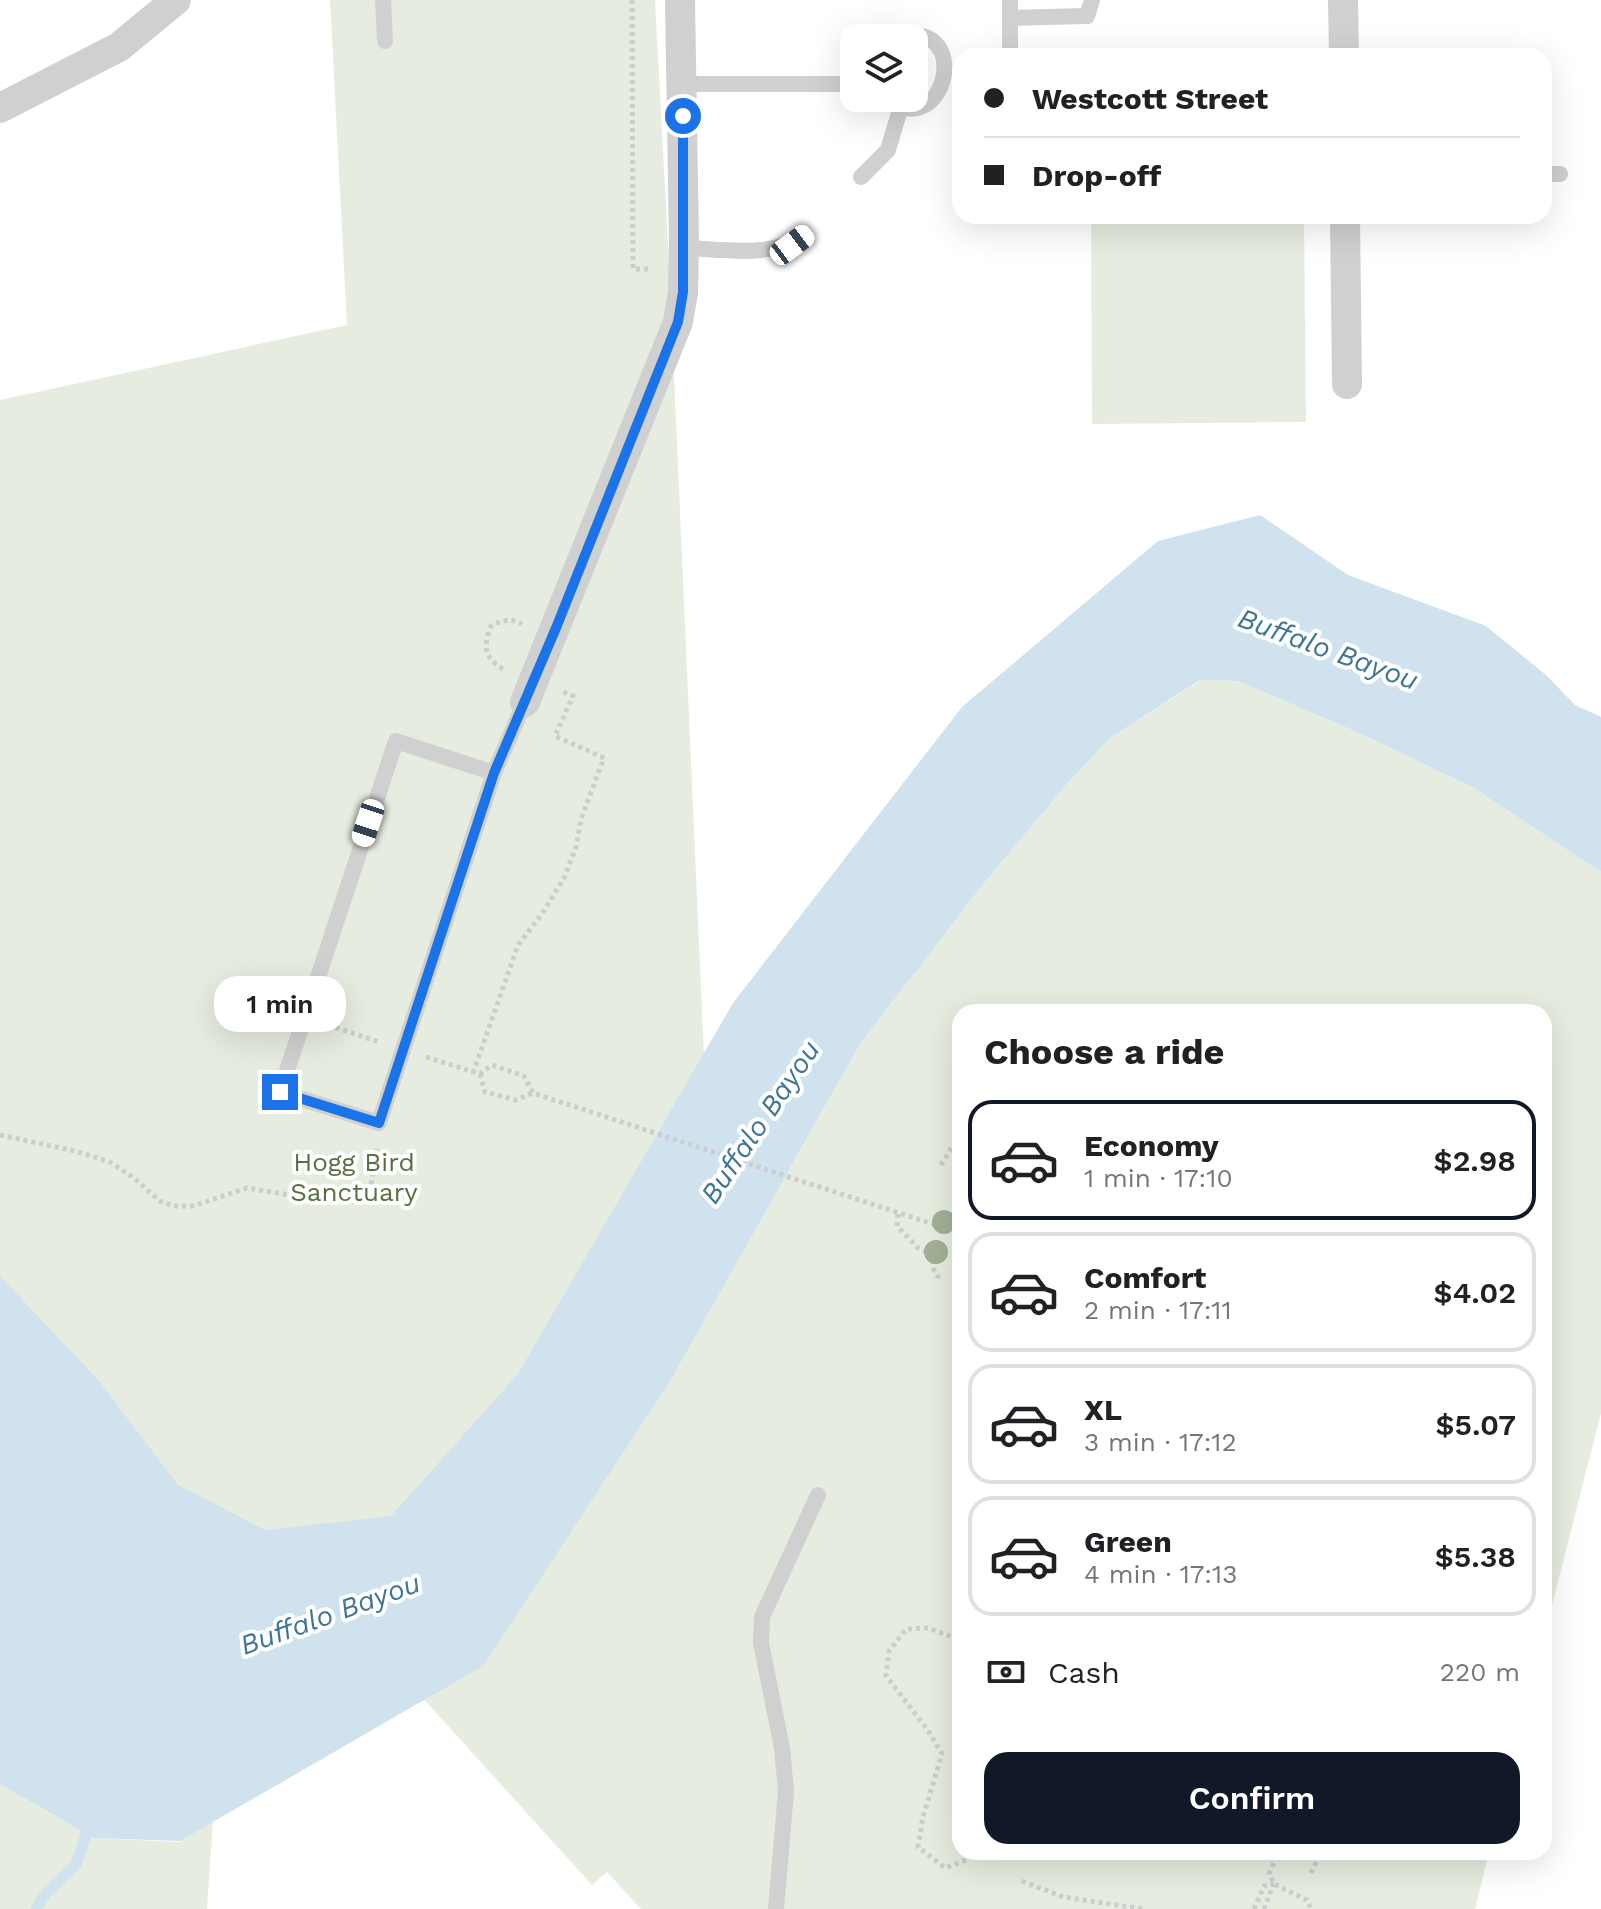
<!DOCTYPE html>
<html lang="en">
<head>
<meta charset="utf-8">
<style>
	:root { --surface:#fff; --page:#f2f2f2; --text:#202124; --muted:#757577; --line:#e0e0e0; --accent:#111827 }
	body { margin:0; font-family:"Work Sans",sans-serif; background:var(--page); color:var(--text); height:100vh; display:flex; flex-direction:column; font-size:30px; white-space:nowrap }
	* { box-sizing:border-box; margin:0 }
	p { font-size:26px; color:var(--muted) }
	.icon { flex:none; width:44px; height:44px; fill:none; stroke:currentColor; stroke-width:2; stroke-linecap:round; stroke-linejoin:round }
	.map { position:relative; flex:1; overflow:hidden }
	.sheet { position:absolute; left:952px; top:1004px; width:600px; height:856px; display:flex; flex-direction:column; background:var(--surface); border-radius:24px; box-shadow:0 8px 32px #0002 }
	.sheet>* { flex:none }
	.top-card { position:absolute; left:952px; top:48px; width:600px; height:176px; border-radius:24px; box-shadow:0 8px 32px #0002; display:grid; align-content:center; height:176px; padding:0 32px; background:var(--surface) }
	.fabs { position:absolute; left:840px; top:24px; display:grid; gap:16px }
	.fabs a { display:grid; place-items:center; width:88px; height:88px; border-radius:16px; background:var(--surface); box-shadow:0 8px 32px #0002; font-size:40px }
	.end { position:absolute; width:36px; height:36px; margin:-18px; border:10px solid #1a73e8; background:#fff; box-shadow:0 0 0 4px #fff }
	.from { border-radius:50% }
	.bubble { position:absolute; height:56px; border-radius:24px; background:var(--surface); box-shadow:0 8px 32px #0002; font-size:26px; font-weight:600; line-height:56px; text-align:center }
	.car { position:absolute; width:24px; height:48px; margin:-24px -12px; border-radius:10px; box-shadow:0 0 6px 2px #0007; background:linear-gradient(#fff 24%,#345 0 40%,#fff 0 76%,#345 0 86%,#fff 0) }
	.top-card b { display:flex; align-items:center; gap:28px; height:76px; font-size:30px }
	.top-card b+b { border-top:2px solid var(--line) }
	.top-card i { width:20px; height:20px; background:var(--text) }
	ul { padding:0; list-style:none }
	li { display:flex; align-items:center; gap:24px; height:120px; margin:0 16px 12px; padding:0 16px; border:4px solid var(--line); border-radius:24px }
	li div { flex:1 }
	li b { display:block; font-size:30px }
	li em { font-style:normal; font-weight:600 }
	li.selected { border-color:var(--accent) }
	li>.icon { width:72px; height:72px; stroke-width:1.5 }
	h2 { padding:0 32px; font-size:36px; line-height:96px }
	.pay { display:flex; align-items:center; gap:20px; height:88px; padding:0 32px; font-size:30px }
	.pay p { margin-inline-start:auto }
	.primary-button { display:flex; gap:16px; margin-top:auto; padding:16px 32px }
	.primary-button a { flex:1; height:92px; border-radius:24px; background:var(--accent); color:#fff; font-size:32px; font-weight:600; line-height:92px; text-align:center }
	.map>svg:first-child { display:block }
</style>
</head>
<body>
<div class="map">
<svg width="1601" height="1909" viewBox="0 0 1601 1909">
	<rect width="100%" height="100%" fill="#fff"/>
	<g fill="#e6ecdf">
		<path d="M330,0H655L669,262L712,1239L788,1172L860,1044L984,883L1067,782L1110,738L1201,680L1238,681L1359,733L1472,787L1601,872V1413L1544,1637V1012H960V1852H1489L1475,1909H641L607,1872L592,1885L411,1685L0,1692V400L347,325Z"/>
		<path d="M1091,216H1304L1306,422L1092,424Z"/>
		<path d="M0,1784L94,1838L178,1842L213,1821L207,1909H0Z"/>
	</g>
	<path fill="#cfe2ee" d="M1260,515L1348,575L1486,626L1546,675L1575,705L1601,717V872L1472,787L1359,733L1238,681L1200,680L1110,738L1068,782L984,883L860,1044L670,1381L483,1666L180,1841L94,1838L0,1784V1276L99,1381L178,1485L265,1530L391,1516L518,1374L733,1003L962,707L1158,541Z"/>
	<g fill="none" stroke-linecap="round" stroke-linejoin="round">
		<path stroke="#cfe2ee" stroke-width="11" d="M36,1909L46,1893L76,1865L91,1820"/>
		<g stroke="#cdcdcd" stroke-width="5" stroke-dasharray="4 4" stroke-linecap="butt">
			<path d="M632,0L633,269H651"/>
			<path d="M503,669C484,658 483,645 491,626C503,620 510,618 522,624"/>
			<path d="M328,1025L379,1042"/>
			<path d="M426,1057L480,1074L492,1065L524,1076L533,1093L960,1233"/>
			<path d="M473,1073L518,945L542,914L564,878L576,847L581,819L604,758L555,736L573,696L561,691"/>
			<path d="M480,1074L485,1092L516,1100L533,1093"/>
			<path d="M0,1135L75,1151L110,1162L134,1178L160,1201L174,1206H193L247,1188L309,1198L358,1200L371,1185L377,1148"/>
			<path d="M941,1165L960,1134"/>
			<path d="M898,1214L897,1226L918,1248L933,1255V1268L938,1276L937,1281"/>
			<path d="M947,1229L960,1202"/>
			<path d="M958,1639L928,1628L906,1629L889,1651L886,1676L927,1729L942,1754L923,1817L918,1847L945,1868L969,1859L975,1852"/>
			<path d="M1268,1852L1276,1857L1269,1874L1274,1884L1307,1900L1311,1909"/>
			<path d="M1311,1873L1321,1852"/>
			<path d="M1022,1881L1063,1897L1143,1909"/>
			<path d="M1254,1909L1264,1886L1274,1884"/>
			<path d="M1264,1909L1273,1885"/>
		</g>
		<g stroke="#d0d0d0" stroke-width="16">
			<path d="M383,0L385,41"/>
			<path d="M1010,0V56"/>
			<path d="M1010,18L1087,16L1092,0"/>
			<path d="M683,84H854"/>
			<path d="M886,98C946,146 976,14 895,38"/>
			<path d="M1544,174H1560"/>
			<path d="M861,177L888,150L901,106"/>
			<path d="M684,248C722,249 772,259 805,235"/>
			<path d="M494,773L396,741L280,1092L379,1123L494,773L525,702"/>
			<path d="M776,1909L786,1791L782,1748L761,1643L762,1617L818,1495"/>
		</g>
		<g stroke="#d0d0d0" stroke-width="30">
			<path d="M1343,0L1344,56"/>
			<path d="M0,108L119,47L176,0"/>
			<path d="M1345,216L1347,384"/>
			<path d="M525,702L678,322L683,292L684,241L680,0"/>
		</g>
	</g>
	<g fill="#a2b095">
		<circle cx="944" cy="1222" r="12"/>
		<circle cx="936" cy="1252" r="12"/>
	</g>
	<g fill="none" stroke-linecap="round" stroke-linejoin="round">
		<path stroke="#1a73e8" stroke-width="10" d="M280,1092L379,1123L494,773L556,628L678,322L683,292V116"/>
	</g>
	<g text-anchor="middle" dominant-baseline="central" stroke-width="8" stroke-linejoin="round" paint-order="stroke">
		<g font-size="26" fill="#56703f" stroke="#fff">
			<text x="354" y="1162">Hogg Bird<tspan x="354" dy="30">Sanctuary</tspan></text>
		</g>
		<g font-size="28" font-style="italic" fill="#3f7597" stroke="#fff">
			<text transform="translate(1328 649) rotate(20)">Buffalo Bayou</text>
			<text transform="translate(760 1122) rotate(-56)">Buffalo Bayou</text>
			<text transform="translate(330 1614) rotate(-20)">Buffalo Bayou</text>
		</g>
	</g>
</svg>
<div class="fabs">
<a><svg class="icon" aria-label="layers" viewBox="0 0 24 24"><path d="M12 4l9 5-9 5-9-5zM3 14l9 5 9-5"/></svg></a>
</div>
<i class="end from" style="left:683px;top:116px"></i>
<i class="end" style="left:280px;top:1092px"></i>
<div class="bubble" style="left:214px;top:976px;width:132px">1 min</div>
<i class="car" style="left:792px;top:245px;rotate:53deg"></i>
<i class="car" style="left:368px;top:823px;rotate:198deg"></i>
<div class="top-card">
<b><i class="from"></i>Westcott Street</b>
<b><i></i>Drop-off</b>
</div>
<section class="sheet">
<h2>Choose a ride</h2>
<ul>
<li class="selected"><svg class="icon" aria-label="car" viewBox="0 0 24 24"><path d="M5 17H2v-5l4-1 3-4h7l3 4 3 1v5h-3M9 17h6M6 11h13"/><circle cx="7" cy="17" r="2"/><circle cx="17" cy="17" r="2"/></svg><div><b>Economy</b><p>1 min · 17:10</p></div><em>$2.98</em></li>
<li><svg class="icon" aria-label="car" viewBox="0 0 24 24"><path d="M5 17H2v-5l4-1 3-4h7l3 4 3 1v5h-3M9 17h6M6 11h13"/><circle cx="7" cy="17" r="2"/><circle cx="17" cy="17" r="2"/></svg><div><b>Comfort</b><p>2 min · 17:11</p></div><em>$4.02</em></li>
<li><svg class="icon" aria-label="car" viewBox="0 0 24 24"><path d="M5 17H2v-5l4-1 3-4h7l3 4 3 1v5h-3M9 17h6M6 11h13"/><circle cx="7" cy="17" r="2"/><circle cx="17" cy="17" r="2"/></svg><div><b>XL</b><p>3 min · 17:12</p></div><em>$5.07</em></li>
<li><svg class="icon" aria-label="car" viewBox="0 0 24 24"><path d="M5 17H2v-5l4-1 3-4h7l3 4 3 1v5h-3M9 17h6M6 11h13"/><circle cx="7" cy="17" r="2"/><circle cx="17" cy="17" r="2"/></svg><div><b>Green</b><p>4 min · 17:13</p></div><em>$5.38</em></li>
</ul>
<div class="pay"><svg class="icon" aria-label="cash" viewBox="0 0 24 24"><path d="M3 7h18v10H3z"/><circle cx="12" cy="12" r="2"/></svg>Cash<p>220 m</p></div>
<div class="primary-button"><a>Confirm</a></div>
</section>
</div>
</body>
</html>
